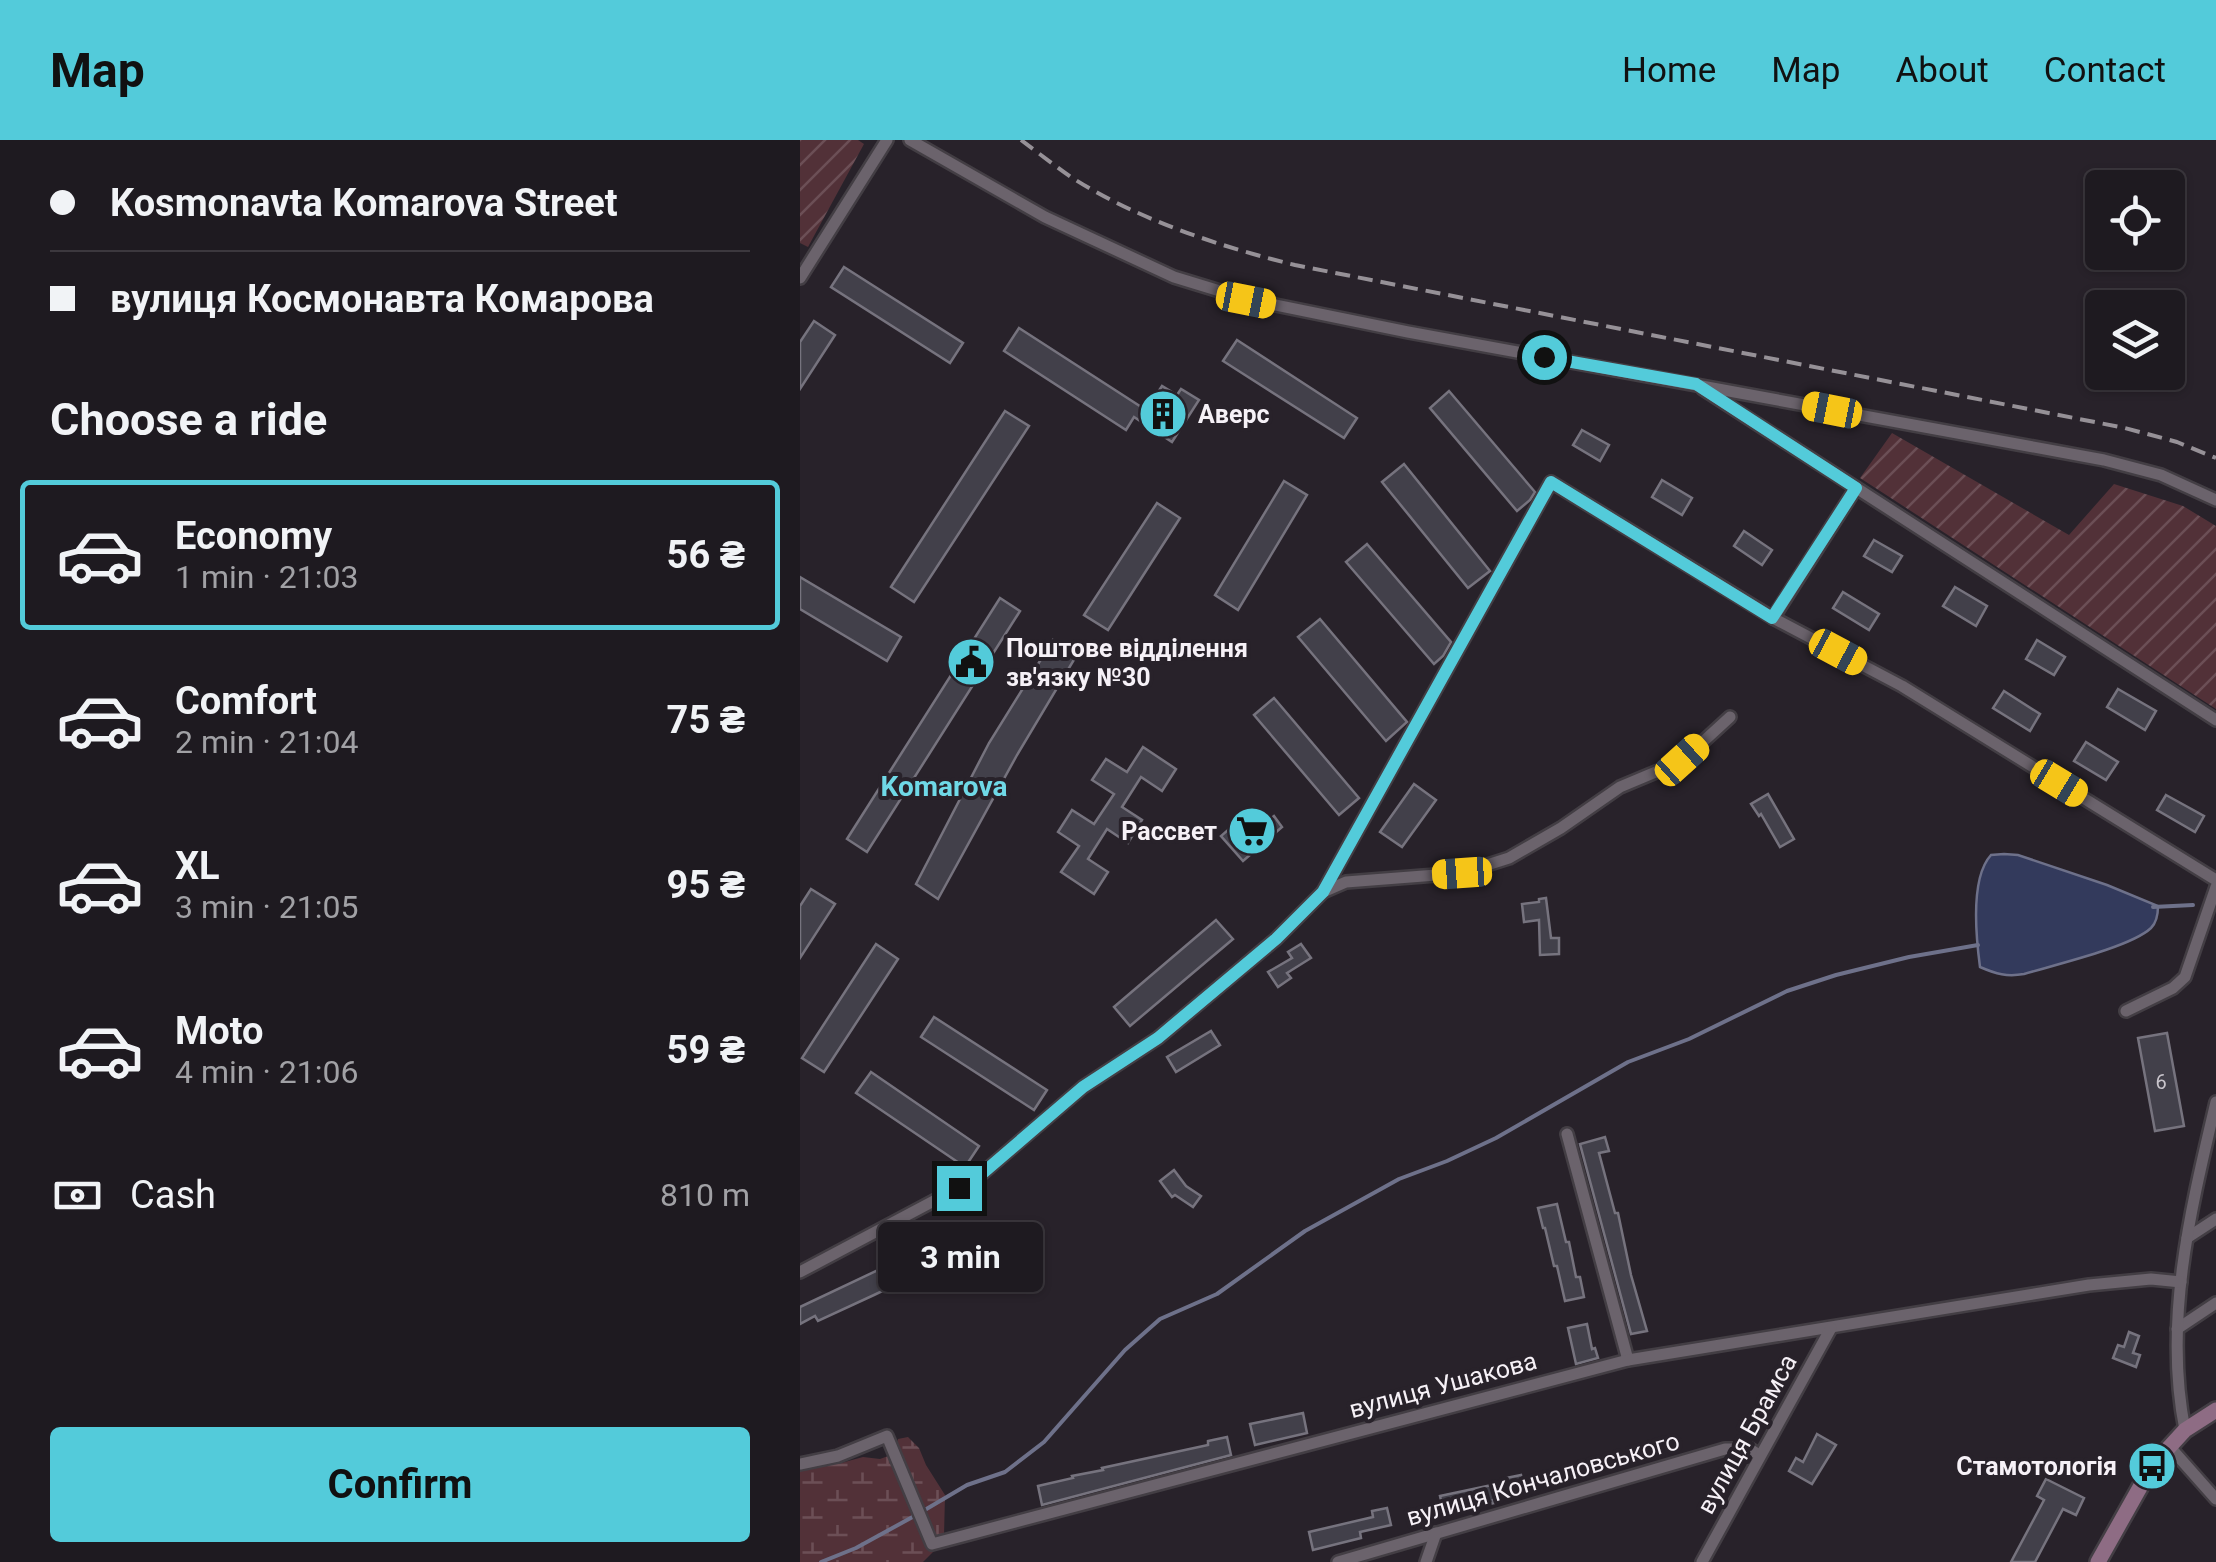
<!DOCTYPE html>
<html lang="en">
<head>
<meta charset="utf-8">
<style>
	:root { --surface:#1e1a20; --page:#262329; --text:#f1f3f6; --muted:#a1a1a5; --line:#3c383e; --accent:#53cbda }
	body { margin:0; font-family:Roboto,sans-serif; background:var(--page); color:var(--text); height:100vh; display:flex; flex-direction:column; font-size:38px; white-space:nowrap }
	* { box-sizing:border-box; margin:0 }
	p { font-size:32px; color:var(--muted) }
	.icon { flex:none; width:55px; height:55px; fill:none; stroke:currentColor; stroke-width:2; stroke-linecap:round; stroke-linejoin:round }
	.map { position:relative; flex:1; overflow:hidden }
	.side { display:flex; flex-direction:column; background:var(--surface); width:800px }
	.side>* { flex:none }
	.guide { display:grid; align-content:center; height:220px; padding:0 50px; background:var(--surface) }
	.fabs { position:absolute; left:1285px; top:30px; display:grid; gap:20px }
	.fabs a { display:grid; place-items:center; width:100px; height:100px; border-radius:10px; background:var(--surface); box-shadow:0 2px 8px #0004,0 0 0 2px var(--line); font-size:50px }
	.end { position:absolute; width:45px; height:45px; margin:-22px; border:12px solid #53cbda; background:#111; box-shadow:0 0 0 5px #111 }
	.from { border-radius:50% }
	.bubble { position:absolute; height:70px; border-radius:10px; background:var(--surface); box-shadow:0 2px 8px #0004,0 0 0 2px var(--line); font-size:32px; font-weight:700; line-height:70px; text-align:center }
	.car { position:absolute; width:30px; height:60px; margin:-30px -15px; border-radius:12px; box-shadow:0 0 8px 2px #0007; background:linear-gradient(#f5c518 24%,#345 0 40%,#f5c518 0 76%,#345 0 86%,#f5c518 0) }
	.guide b { display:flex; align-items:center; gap:35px; height:95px; font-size:38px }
	.guide b+b { border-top:2px solid var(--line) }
	.guide i { width:25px; height:25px; background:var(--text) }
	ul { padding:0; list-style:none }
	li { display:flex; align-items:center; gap:30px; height:150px; margin:0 20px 15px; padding:0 30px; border:5px solid transparent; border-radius:10px }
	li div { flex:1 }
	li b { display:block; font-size:38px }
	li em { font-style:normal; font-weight:700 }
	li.selected { border-color:var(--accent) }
	li>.icon { width:90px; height:90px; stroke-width:1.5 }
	h2 { padding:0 50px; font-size:45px; line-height:120px }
	.pay { display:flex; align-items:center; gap:25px; height:110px; padding:0 50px; font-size:38px }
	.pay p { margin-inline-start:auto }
	.action { display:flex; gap:20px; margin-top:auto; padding:20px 50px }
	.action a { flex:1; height:115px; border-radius:10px; background:var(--accent); color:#111; font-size:40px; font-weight:700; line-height:115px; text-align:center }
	header { display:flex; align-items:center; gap:60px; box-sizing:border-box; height:140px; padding:0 50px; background:var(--accent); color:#111 }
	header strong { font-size:48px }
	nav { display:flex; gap:55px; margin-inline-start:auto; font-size:35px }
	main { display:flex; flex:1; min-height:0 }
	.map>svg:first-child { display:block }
</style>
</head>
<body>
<header>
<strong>Map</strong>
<nav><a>Home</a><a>Map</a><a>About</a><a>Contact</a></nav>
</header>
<main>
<section class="side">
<div class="guide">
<b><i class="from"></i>Kosmonavta Komarova Street</b>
<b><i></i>вулиця Космонавта Комарова</b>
</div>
<h2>Choose a ride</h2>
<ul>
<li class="selected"><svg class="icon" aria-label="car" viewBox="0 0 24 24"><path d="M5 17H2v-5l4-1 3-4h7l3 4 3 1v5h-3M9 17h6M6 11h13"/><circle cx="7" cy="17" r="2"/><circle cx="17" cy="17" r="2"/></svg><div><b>Economy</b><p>1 min · 21:03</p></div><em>56 ₴</em></li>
<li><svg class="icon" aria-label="car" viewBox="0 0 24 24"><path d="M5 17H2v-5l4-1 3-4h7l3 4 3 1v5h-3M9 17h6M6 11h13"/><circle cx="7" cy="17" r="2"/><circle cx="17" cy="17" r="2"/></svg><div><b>Comfort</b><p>2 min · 21:04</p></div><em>75 ₴</em></li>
<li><svg class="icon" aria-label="car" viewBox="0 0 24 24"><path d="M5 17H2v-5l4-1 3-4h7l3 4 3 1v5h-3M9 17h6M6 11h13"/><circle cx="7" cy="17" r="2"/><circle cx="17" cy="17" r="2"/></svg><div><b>XL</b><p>3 min · 21:05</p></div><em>95 ₴</em></li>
<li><svg class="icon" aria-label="car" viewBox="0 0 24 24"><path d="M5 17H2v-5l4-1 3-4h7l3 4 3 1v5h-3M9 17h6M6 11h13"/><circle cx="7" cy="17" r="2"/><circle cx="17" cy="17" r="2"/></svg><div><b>Moto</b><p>4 min · 21:06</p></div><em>59 ₴</em></li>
</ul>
<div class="pay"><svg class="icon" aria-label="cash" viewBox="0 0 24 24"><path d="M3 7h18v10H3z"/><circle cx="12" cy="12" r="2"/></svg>Cash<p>810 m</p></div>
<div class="action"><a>Confirm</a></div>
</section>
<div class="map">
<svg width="1416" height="1422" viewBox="0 0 1416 1422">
	<defs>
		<pattern id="wetland-marsh" width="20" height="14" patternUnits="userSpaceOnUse" patternTransform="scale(2.5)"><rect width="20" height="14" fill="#523138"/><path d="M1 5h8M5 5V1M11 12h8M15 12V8" fill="none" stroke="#6c4f56"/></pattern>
		<pattern id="garden-furrows" width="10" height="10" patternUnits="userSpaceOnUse" patternTransform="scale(2.5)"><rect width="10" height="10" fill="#523138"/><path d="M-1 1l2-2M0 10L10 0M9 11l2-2" fill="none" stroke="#6c4f56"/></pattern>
	</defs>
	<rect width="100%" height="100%" fill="#28222a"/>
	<path fill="url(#wetland-marsh)" d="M108,1297L119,1308L126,1325L145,1355L144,1395L139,1406L123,1422H0V1324L41,1323L63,1317L80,1319L91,1315L96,1308L98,1299Z"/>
	<g fill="url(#garden-furrows)">
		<path d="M0,0H58L64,4L8,107L0,103Z"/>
		<path d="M1092,293L1269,395L1314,344L1383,366L1416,386V569L1060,338Z"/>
	</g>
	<path fill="#333a5c" stroke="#6e718a" stroke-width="2.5" d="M1204,714L1218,715L1307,745L1358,766C1358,774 1357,782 1351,788C1331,807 1254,825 1224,834C1207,837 1196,834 1180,827C1176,797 1170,738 1191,715Z"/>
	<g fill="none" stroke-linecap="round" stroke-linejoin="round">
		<g stroke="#6e718a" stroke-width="4">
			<path d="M1353,767L1393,765"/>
			<path d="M21,1422L56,1408L118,1374L167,1345L205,1332L244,1302L325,1210L360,1179L417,1154L505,1091L599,1039L647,1021L696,998L828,922L889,899L987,851L1036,835L1109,817L1178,805"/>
		</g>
	</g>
	<g fill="#42404a" stroke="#76737e" stroke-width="2.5">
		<path d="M44,127L163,203L150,223L31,147Z"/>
		<path d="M14,181L35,195L0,249V202Z"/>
		<path d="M219,188L346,270L362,246L377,255L381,249L399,260L372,302L334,277L326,290L204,211Z"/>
		<path d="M437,200L557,278L544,298L423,221Z"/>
		<path d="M649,251L735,352L730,360L717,371L630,268Z"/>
		<path d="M205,271L229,286L114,462L91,447Z"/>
		<path d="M782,290L809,305L800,321L773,305Z"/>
		<path d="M604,324L690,431L668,448L582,342Z"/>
		<path d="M862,340L892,358L882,375L852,357Z"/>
		<path d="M484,341L507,355L438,470L415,455Z"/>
		<path d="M357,363L380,378L308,490L284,475Z"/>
		<path d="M944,391L972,410L962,425L934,406Z"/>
		<path d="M1074,400L1102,416L1092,432L1064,416Z"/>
		<path d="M567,404L651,502L643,516L634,524L546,422Z"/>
		<path d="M0,437L101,497L87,521L0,469Z"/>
		<path d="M1155,447L1187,466L1176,486L1143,466Z"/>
		<path d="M1043,452L1079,474L1069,490L1033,468Z"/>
		<path d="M200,458L220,471L67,712L47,699Z"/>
		<path d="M520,479L607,582L586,601L498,497Z"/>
		<path d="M253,500L278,513L217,615L138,759L116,744L189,603Z"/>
		<path d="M1237,500L1265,517L1254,535L1226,519Z"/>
		<path d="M1318,549L1356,571L1345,590L1307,567Z"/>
		<path d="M1204,551L1240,574L1230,591L1193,568Z"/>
		<path d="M474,558L559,658L539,675L454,575Z"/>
		<path d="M1286,602L1318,622L1306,640L1274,621Z"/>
		<path d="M343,607L376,629L362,651L341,637L322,667L342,680L328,703L307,689L288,719L308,732L294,754L261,732L279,706L258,692L272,670L294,684L314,654L292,640L306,619L327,632Z"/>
		<path d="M614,644L636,660L602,707L580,692Z"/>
		<path d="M968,654L994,699L980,707L961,674L959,676L951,664Z"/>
		<path d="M1366,655L1404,676L1395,692L1357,670Z"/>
		<path d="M451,670L464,684L474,676L482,687L443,721L421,696Z"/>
		<path d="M11,749L35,764L0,818V766Z"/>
		<path d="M746,758L751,798H759V814L740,815L739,780L724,782L722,764L739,762V759Z"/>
		<path d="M416,780L433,799L330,886L314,867Z"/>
		<path d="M76,804L98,819L24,932L2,918Z"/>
		<path d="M501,804L511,818L487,833L491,838L478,847L468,832L492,818L488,812Z"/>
		<path d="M134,877L247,950L234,970L121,897Z"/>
		<path d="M411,891L420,905L376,932L367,917Z"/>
		<path d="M1367,893L1384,986L1355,991L1338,898Z"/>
		<path d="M71,932L179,1006L165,1027L56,953Z"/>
		<path d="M805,997L809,1011L799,1013L815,1073H818L831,1135L847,1191L831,1194L780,1004Z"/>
		<path d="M374,1030L386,1046L401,1056L393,1067L375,1055L372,1057L360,1041Z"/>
		<path d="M757,1064L766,1102H769L776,1137H780L784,1157L765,1161L757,1126H754L745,1088H743L738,1068Z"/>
		<path d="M114,1109L123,1127L93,1142L95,1145L74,1155L18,1181L15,1176L0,1184V1167L95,1122L94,1120Z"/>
		<path d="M787,1184L792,1209L795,1208L798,1218L776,1224L768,1188Z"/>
		<path d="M1329,1192L1339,1196L1333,1213L1340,1215L1336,1227L1313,1218L1318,1205L1324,1207Z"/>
		<path d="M503,1273L507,1293L455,1305L450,1284Z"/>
		<path d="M1017,1294L1036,1305L1012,1344L989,1331L996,1318L1003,1322Z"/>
		<path d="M427,1297L431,1315L242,1365L238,1346L273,1338L272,1336L303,1330L302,1328L408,1305V1301Z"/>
		<path d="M721,1335L725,1353L693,1360L694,1363L644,1374L640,1356L706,1342V1338Z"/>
		<path d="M1246,1339L1284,1358L1276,1375L1263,1369L1235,1422H1211L1244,1360L1237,1356Z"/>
		<path d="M587,1368L591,1385L560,1392L561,1398L513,1410L509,1392L573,1377L572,1371Z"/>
	</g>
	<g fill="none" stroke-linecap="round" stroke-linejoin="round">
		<g stroke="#433e44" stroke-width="16">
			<g id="street">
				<path d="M110,0L245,77L374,137L446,159L608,192L1304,320L1361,335L1416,360"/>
				<path d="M0,138L87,0"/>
				<path d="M903,249L1416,580"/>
				<path d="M973,478L1056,348"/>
				<path d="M523,752L751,342L973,478L1102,546L1416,740"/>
				<path d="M1326,871L1373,848L1385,837L1416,747"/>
				<path d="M767,994L828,1220"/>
				<path d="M1387,1098L1416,1079"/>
				<path d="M0,1132L177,1038L283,947L358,898L476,799L523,752L546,742L662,733L709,718L761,688L820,647L882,621L930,577"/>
				<path d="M1377,1189L1416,1163"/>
				<path d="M1385,1290C1363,1181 1391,1068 1416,962"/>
				<path d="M1369,1306L1416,1359"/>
				<path d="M0,1324L38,1316L87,1296L132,1404L828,1220L1289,1145L1351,1139L1381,1142"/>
				<path d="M538,1422L925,1309H950L959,1315"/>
				<path d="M626,1422L636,1393"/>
				<path d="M902,1422L1031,1188"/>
			</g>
		</g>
		<g stroke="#433e44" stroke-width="20">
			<path id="secondary" d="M1298,1422L1352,1326L1385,1290L1416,1270"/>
		</g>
		<use href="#street" stroke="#6b636c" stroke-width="11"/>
		<use href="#secondary" stroke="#8e6c84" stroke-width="15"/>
		<path stroke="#969197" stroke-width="4" stroke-dasharray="15 8" stroke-linecap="butt" d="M221,0C237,12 254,25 271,37C336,79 421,107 495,125L1325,288L1377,302L1416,318"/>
	</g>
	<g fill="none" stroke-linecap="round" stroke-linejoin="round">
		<path stroke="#53cbda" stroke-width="12" d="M159,1048L177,1038L283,947L358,898L476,799L523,752L751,342L972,478L1056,348L896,244L744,217"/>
	</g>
	<defs>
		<g id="building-disc" transform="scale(2.5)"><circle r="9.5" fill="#53cbda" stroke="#28222a"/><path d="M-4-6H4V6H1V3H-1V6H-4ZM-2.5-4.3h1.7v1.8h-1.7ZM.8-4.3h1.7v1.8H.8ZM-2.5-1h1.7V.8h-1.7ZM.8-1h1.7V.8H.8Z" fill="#111"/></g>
		<g id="civic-disc" transform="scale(2.5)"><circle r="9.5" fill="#53cbda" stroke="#28222a"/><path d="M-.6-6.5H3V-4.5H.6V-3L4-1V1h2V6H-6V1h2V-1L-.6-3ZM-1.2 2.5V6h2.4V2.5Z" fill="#111"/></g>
		<g id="supermarket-disc" transform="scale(2.5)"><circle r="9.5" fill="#53cbda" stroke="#28222a"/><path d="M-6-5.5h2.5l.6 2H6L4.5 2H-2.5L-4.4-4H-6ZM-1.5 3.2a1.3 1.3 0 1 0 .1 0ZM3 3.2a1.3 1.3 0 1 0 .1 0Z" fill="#111"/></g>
		<g id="bus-disc" transform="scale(2.5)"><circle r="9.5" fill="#53cbda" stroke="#28222a"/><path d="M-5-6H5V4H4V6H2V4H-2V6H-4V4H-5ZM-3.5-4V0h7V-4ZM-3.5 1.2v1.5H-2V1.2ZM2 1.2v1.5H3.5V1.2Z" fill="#111"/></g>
	</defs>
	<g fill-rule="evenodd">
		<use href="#building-disc" x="363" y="274"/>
		<use href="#civic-disc" x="171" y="522"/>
		<use href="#supermarket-disc" x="452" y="691"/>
		<use href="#bus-disc" x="1352" y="1326"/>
	</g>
	<g text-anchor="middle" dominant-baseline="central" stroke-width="8" stroke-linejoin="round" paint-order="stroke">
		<g font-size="20" fill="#c9c5cc">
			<text x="1361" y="942">6</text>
		</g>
		<g font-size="25" font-weight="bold" fill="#f6f1f7" stroke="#28222a" text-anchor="start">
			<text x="398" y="274">Аверс</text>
			<text x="206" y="508">Поштове відділення<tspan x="206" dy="29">зв'язку №30</tspan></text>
			<text x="417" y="691" text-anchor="end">Рассвет</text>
			<text x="1317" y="1326" text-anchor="end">Стамотологія</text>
		</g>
		<g font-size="25" fill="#f6f1f7" stroke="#28222a">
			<text transform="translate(643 1245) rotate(-15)">вулиця Ушакова</text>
			<text transform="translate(947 1294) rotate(-61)">вулиця Брамса</text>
			<text transform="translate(743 1339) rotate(-16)">вулиця Кончаловського</text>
		</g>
		<g font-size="28" font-weight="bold" fill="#6fd9e7" stroke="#28222a">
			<text x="144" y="646">Komarova</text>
		</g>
	</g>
</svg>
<div class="fabs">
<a><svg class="icon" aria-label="locate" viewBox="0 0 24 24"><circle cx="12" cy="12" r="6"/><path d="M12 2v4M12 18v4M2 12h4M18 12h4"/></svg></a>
<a><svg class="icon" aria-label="layers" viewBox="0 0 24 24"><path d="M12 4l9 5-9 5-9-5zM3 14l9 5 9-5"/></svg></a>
</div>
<i class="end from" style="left:744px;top:217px"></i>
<i class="end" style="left:159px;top:1048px"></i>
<div class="bubble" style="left:78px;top:1082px;width:165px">3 min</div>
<i class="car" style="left:446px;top:160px;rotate:101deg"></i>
<i class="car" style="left:1032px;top:270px;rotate:281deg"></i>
<i class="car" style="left:1038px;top:512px;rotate:118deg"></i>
<i class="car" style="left:882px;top:620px;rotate:48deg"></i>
<i class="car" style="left:1259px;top:643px;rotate:121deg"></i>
<i class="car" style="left:662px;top:733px;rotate:266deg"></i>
</div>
</main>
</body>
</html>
